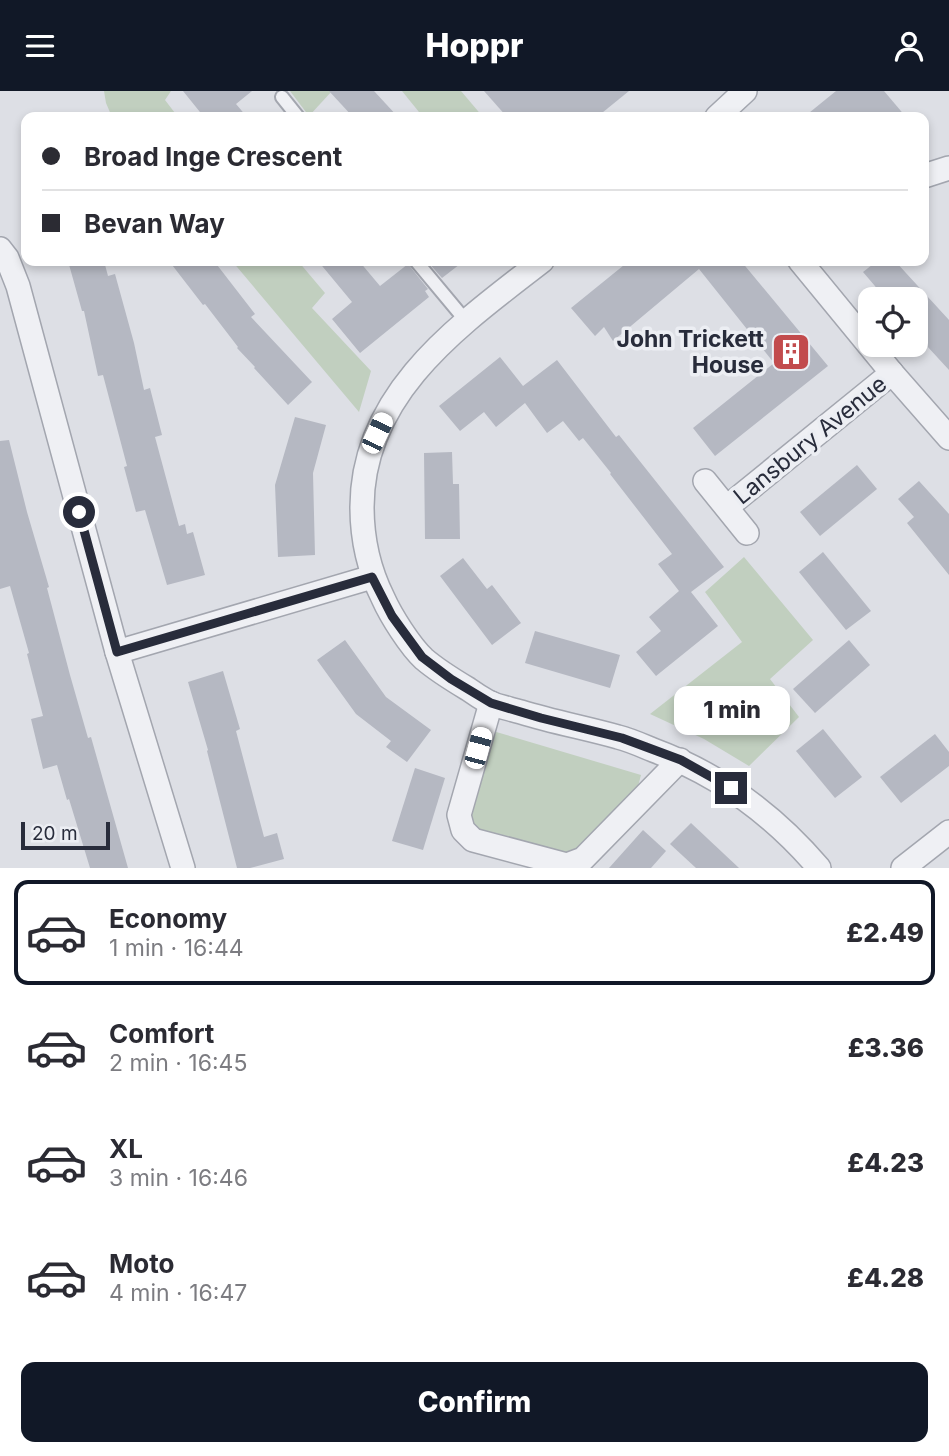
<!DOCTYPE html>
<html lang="en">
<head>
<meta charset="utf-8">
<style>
	:root { --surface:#fff; --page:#f7f7f7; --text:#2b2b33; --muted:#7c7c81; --line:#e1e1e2; --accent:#111827 }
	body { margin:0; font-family:Inter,sans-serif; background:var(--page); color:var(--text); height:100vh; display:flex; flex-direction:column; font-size:26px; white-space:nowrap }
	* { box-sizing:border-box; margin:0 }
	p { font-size:23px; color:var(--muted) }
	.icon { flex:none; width:38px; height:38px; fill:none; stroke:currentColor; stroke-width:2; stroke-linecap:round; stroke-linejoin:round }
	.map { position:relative; height:777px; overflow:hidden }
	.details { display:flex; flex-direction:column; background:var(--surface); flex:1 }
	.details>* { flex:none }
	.banner { position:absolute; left:21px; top:21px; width:908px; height:154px; border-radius:14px; box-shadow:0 4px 10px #0003; display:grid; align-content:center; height:154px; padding:0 21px; background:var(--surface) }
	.controls { position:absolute; left:858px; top:196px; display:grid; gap:14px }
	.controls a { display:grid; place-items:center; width:70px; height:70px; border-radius:14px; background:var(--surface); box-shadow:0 4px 10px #0003; font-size:35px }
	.scale { position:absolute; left:21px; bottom:18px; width:89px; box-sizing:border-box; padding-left:7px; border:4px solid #282c3b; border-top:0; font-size:19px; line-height:24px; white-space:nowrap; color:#282c3b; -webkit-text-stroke:5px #eceef3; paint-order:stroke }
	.end { position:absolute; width:32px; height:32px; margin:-16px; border:9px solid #282c3b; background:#fff; box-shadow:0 0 0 4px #fff }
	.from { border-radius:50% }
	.bubble { position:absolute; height:49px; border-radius:14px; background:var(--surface); box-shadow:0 4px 10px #0003; font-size:23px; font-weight:800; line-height:49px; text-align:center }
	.car { position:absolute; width:21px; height:42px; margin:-21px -10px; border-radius:9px; box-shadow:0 0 5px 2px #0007; background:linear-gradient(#fff 24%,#345 0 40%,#fff 0 76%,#345 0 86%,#fff 0) }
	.banner b { display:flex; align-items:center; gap:24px; height:66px; font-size:26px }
	.banner b+b { border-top:2px solid var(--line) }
	.banner i { width:18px; height:18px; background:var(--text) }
	ul { padding:12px 0 0; list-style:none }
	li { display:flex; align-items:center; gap:21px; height:105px; margin:0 14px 10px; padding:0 7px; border:4px solid transparent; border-radius:14px }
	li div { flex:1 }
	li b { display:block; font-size:26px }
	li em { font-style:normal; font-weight:800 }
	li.selected { border-color:var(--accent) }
	li>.icon { width:63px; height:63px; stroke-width:1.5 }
	.primary-button { display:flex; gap:14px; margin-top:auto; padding:14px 21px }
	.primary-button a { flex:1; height:80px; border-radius:14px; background:var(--accent); color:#fff; font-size:28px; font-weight:800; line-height:80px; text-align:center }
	header { display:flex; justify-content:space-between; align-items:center; height:91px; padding:0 21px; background:var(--accent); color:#fff; font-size:32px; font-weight:800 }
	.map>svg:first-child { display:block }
</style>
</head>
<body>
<header><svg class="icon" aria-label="menu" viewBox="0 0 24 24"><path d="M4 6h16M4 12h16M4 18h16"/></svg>Hoppr<svg class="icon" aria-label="person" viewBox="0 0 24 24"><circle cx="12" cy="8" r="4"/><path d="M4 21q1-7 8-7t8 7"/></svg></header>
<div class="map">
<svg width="949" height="777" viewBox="0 0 949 777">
	<rect width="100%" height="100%" fill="#dddfe5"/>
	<g fill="#c1cfbf">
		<path d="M104,0H171L165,9L178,26H112L106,12Z"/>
		<path d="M290,0H332L309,25Z"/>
		<path d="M402,0H461L483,26H423Z"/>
		<path d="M232,170H298L325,202L312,217L371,280L359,321Z"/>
		<path d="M744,466L813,549L770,588L799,626L749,675L704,648L650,623L742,551L705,501Z"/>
		<path d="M493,640L641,684L637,699L576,761L565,766L477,743L467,724Z"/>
	</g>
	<g fill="#b5b8c2">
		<path d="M183,0H252L236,13L247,26H204Z"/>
		<path d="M329,0H374L398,26H353Z"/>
		<path d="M484,0H629L597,26H507Z"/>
		<path d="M836,0H884L906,26H804Z"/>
		<path d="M68,170H104L108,185L115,183L134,252L144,299L150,297L162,344L155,346L179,435L185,433L187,443L193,441L205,484L167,494L145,419L136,421L124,376L127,375L103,284L98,285L84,220H82Z"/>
		<path d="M169,170H214L255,223L251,226L312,291L288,314L254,277L255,276L237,257L238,256L205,213L203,214Z"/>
		<path d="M318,170H359L380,195L408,173L428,198L425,200L429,206L360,262L332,228L352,211Z"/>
		<path d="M427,170H464L442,187Z"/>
		<path d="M629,170H741L828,275L715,365L693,337L774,272L699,178L613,250L604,236L595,245L571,217Z"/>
		<path d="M877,170H895L949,229V279L915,242V208H886L863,181Z"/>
		<path d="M500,266L523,295L557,269L616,346L619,344L724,476L691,501L718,535L656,585L636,561L661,540L649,526L679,500L658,473L672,463L610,383L611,382L583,347L579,350L563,330L547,342L525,312L496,336L484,321L460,340L439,315Z"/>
		<path d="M295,326L326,334L313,382L315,464L278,466L275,394Z"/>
		<path d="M9,349L27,421L49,496L47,497L70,584L88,647L91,646L128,777H90L69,708L67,709L57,674L43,678L31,628L43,625L27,563L29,562L10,495L0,498V350Z"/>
		<path d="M452,361L453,393H459L460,448H425L424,362Z"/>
		<path d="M857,374L877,398L820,445L800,421Z"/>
		<path d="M919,390L949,423V484L907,432L914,426L898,408Z"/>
		<path d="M823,461L871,520L846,539L799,481Z"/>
		<path d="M463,467L487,498L492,494L521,532L492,554L440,485Z"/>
		<path d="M535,540L620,564L610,597L525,572Z"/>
		<path d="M345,549L386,606L431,639L407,671L386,656L391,650L356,623L317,569Z"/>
		<path d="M849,549L870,574L815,622L793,598Z"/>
		<path d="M223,580L240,638L236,640L264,746L277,742L284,768L250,777H237L207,660L208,659L188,591Z"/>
		<path d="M823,638L862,686L835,707L796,660Z"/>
		<path d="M935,643L949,661V675L901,712L880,686Z"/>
		<path d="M415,677L445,687L423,759L392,750Z"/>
		<path d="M691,732L739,777H696L670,753Z"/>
		<path d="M643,739L666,760L651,777H609Z"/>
	</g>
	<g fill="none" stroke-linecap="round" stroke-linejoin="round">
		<g stroke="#a3a6af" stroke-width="16">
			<g id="service">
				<path d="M282,6L298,26"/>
				<path d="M416,170L466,230"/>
			</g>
		</g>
		<g stroke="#a3a6af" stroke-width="26">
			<g id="minor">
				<path d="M717,26L745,0"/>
				<path d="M924,85L949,77"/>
				<path d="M0,158L7,167L18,195L117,561"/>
				<path d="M542,170C461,233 362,301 362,416C362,449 368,477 383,507C391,525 410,555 424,568C438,580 453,589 468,598C475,603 483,608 490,612C500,616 511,618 521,621C553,631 586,637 618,646C630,649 641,654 653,659C718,683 774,724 819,777"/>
				<path d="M800,170L892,282L949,347"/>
				<path d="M705,390L747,442"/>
				<path d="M727,416L892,282"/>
				<path d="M491,612L459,724L463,739L473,749L567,774L583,768L680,669"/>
				<path d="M183,777L117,561L372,486"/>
				<path d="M903,777L949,741"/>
			</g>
		</g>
		<use href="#service" stroke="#eff0f4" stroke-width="12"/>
		<use href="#minor" stroke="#eff0f4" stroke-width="23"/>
	</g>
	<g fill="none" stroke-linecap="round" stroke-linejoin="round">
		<path stroke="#282c3b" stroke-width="9" d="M79,421L117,561L372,486L392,525L422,566L451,588L491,612L541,627L622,647L681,669L731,697"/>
	</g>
	<defs>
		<g id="building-square" transform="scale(2.0125)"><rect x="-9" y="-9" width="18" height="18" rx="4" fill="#c24b4d" stroke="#eceef3"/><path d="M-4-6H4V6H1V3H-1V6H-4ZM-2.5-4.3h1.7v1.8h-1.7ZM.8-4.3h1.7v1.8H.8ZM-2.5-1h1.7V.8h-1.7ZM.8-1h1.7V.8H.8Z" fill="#fff"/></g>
	</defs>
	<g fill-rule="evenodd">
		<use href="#building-square" x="791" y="261"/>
	</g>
	<g text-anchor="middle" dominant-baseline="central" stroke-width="7" stroke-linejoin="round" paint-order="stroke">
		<g font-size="23" font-weight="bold" fill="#282c3b" stroke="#eceef3" text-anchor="end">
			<text x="764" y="248">John Trickett<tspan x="764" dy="26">House</tspan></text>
		</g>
		<g font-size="23" fill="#282c3b" stroke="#eceef3">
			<text transform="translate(810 349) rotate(-39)">Lansbury Avenue</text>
		</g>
	</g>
</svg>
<div class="controls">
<a><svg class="icon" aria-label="locate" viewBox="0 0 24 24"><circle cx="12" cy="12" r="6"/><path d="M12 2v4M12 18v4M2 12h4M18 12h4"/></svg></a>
</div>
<div class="scale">20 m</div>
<i class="end from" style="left:79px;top:421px"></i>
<i class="end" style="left:731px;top:697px"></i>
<div class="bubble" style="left:674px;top:595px;width:116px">1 min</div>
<i class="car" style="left:377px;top:342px;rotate:25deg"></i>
<i class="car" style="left:478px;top:657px;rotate:15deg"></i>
<div class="banner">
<b><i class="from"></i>Broad Inge Crescent</b>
<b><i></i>Bevan Way</b>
</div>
</div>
<section class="details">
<ul>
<li class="selected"><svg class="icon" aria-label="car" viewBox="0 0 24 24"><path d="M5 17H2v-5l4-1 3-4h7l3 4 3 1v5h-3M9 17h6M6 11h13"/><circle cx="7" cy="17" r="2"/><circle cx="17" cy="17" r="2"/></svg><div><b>Economy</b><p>1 min · 16:44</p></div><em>£2.49</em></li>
<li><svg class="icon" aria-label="car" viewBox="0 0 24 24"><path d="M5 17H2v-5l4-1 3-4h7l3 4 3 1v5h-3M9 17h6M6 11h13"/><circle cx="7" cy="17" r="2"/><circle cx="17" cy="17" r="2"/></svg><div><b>Comfort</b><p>2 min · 16:45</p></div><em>£3.36</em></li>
<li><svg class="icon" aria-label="car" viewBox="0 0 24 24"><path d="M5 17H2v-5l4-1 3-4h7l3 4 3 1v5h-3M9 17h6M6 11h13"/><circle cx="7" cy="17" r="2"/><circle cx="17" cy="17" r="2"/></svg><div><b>XL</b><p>3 min · 16:46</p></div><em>£4.23</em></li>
<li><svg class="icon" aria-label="car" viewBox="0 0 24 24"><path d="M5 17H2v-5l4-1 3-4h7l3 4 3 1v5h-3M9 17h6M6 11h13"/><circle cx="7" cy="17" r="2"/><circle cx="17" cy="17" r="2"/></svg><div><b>Moto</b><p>4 min · 16:47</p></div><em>£4.28</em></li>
</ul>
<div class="primary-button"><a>Confirm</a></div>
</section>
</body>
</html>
